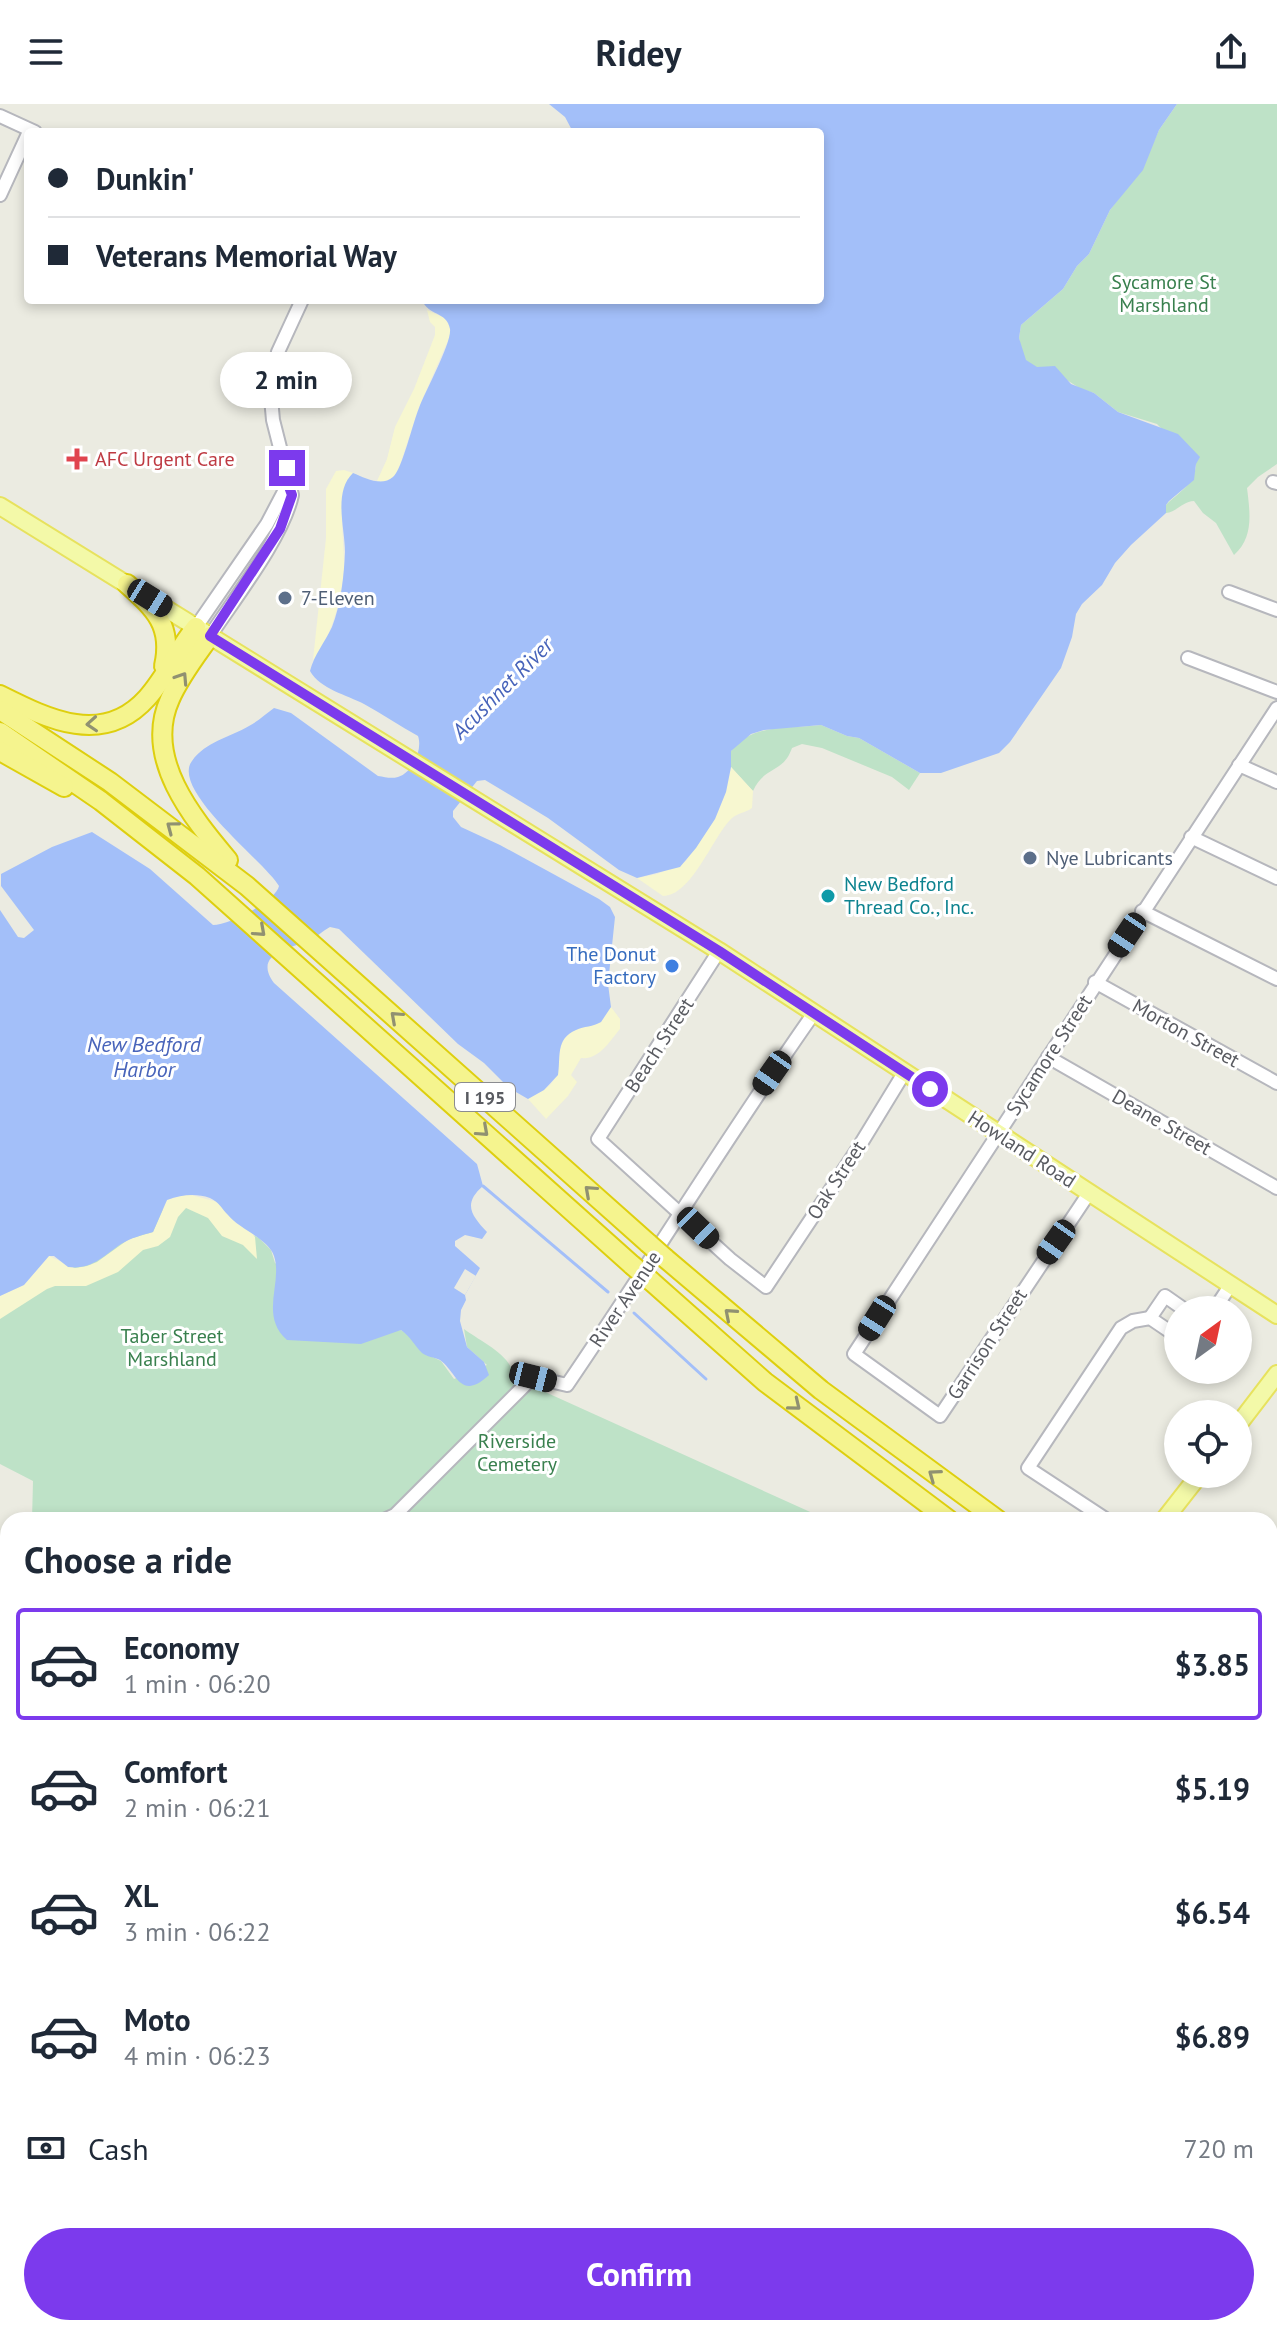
<!DOCTYPE html>
<html lang="en">
<head>
<meta charset="utf-8">
<style>
	:root { --surface:#fff; --page:#f2f2f3; --text:#1f2937; --muted:#747a83; --line:#e0e1e3; --accent:#7c3aed }
	body { margin:0; font-family:"PT Sans",sans-serif; background:var(--page); color:var(--text); height:100vh; display:flex; flex-direction:column; font-size:30px; white-space:nowrap }
	* { box-sizing:border-box; margin:0 }
	p { font-size:26px; color:var(--muted) }
	.icon { flex:none; width:44px; height:44px; fill:none; stroke:currentColor; stroke-width:2; stroke-linecap:round; stroke-linejoin:round }
	.map { position:relative; flex:1; overflow:hidden }
	.sheet { position:absolute; left:0px; top:1408px; width:1278px; height:824px; display:flex; flex-direction:column; background:var(--surface); border-radius:24px 24px 0 0; box-shadow:0 4px 12px #0003 }
	.sheet>* { flex:none }
	.hud { position:absolute; left:24px; top:24px; width:800px; height:176px; border-radius:8px; box-shadow:0 4px 12px #0003; display:grid; align-content:center; height:176px; padding:0 24px; background:var(--surface) }
	.needle { width:52px; rotate:33deg }
	.buttons { position:absolute; left:1164px; top:1192px; display:grid; gap:16px }
	.buttons a { display:grid; place-items:center; width:88px; height:88px; border-radius:50%; background:var(--surface); box-shadow:0 4px 12px #0003; font-size:40px }
	.end { position:absolute; width:36px; height:36px; margin:-18px; border:10px solid #7c3aed; background:#fff; box-shadow:0 0 0 4px #fff }
	.from { border-radius:50% }
	.bubble { position:absolute; height:56px; border-radius:28px; background:var(--surface); box-shadow:0 4px 12px #0003; font-size:26px; font-weight:600; line-height:56px; text-align:center }
	.car { position:absolute; width:24px; height:48px; margin:-24px -12px; border-radius:10px; box-shadow:0 0 6px 2px #0007; background:linear-gradient(#222 24%,#8ab4d8 0 40%,#222 0 76%,#8ab4d8 0 86%,#222 0) }
	.hud b { display:flex; align-items:center; gap:28px; height:76px; font-size:30px }
	.hud b+b { border-top:2px solid var(--line) }
	.hud i { width:20px; height:20px; background:var(--text) }
	ul { padding:0; list-style:none }
	li { display:flex; align-items:center; gap:24px; height:112px; margin:0 16px 12px; padding:0 8px; border:4px solid transparent; border-radius:8px }
	li div { flex:1 }
	li b { display:block; font-size:30px }
	li em { font-style:normal; font-weight:600 }
	li.on { border-color:var(--accent) }
	li>.icon { width:72px; height:72px; stroke-width:1.5 }
	h2 { padding:0 24px; font-size:36px; line-height:96px }
	.pay { display:flex; align-items:center; gap:20px; height:88px; padding:0 24px; font-size:30px }
	.pay p { margin-inline-start:auto }
	.cta { display:flex; gap:16px; margin-top:auto; padding:16px 24px }
	.cta a { flex:1; height:92px; border-radius:48px; background:var(--accent); color:#fff; font-size:32px; font-weight:600; line-height:92px; text-align:center }
	header { display:flex; justify-content:space-between; align-items:center; height:104px; padding:0 24px; background:var(--surface); font-size:36px; font-weight:600 }
	.map>svg:first-child { display:block }
</style>
</head>
<body>
<header><svg class="icon" aria-label="menu" viewBox="0 0 24 24"><path d="M4 6h16M4 12h16M4 18h16"/></svg>Ridey<svg class="icon" aria-label="share" viewBox="0 0 24 24"><path d="M12 15V3M7 8l5-5 5 5M5 13v7h14v-7"/></svg></header>
<div class="map">
<svg width="1277" height="2232" viewBox="0 0 1277 2232">
	<rect width="100%" height="100%" fill="#ebebe1"/>
	<g fill="#bee2c7">
		<path d="M1177,0H1277V360L1258,373L1247,384C1250,409 1254,433 1234,451L1216,419L1203,409L1194,397C1183,397 1177,408 1166,409V401C1179,388 1195,380 1196,360L1157,320L1118,308L1094,289L1081,285L1062,273L1024,261L1019,234L1021,221L1063,185L1077,162L1089,150L1110,106L1142,64L1159,26Z"/>
		<path d="M821,621L847,632L859,634L920,669L909,686L892,673L822,644L802,640L792,644C783,670 765,661 753,687L731,663V647C751,619 790,625 821,621Z"/>
		<path d="M179,1095L259,1134L271,1146L275,1159L395,1227L401,1226L410,1232L422,1248L441,1257L454,1275L487,1261L467,1243L464,1225C478,1236 516,1253 512,1273L828,1416H110L95,1408L97,1416H32L33,1377L0,1360V1208Z"/>
	</g>
	<g fill="#f7f7d0">
		<path d="M427,206L445,214L450,223V232L419,303L398,367C393,374 387,379 377,377L387,355L395,323L414,285L435,231V223L430,218Z"/>
		<path d="M344,366L353,369C332,389 348,446 343,474C339,503 331,533 313,556L326,434V385L336,367Z"/>
		<path d="M731,663L753,687L752,704C745,709 736,709 730,716C712,735 691,792 663,792L637,774L657,770L685,758L715,715L726,688Z"/>
		<path d="M611,903L620,915V925C609,938 599,956 581,954L571,971L577,978L568,992L546,1015L528,995C535,990 544,987 550,981C565,965 552,943 570,929C580,922 591,923 601,918Z"/>
		<path d="M187,1090L218,1098L236,1119L250,1127L255,1133L257,1155L243,1141L222,1132L208,1114L186,1104L178,1113L170,1133L158,1142L143,1146L118,1168L86,1182H55L47,1185L0,1215V1192L24,1181L49,1152L75,1164L87,1162L97,1158L129,1135L153,1128L167,1096Z"/>
		<path d="M0,1508L8,1513V1564L0,1554Z"/>
	</g>
	<g fill="#a3bff9">
		<path d="M549,0H1177L1159,26L1143,66L1110,106L1089,150L1077,162L1063,185L1021,221L1019,234L1026,256L1037,263L1055,262L1071,280L1094,289L1118,308L1178,330L1200,353L1196,360L1194,376L1169,397L1166,401V409L1131,441L1115,459L1102,481L1082,500L1076,510L1072,533L1061,564L1010,638L999,649L941,669H920L859,634L847,632L821,621L764,626L751,630L731,647V663L726,688L715,715L696,744L680,763L637,774L619,766L548,714L485,676L477,677L453,707V713L461,723L500,741L599,795L610,803L615,813L608,880L611,903L601,918C593,923 584,922 576,926C555,935 561,953 558,971L544,986L528,995L509,984L484,959L458,940L339,825L330,823C322,827 316,834 308,837C288,845 253,850 274,879L477,1060L483,1082C462,1100 472,1112 487,1128L482,1135L465,1131L455,1137V1142L480,1164L465,1191L466,1196L461,1206L460,1217L467,1243L484,1258L489,1271C460,1298 457,1268 440,1256C434,1253 427,1253 422,1249C414,1241 411,1233 401,1226L361,1240L287,1236C259,1211 283,1179 274,1152C269,1135 239,1125 228,1111C222,1105 219,1098 210,1094C195,1089 182,1091 167,1096L153,1128C142,1131 131,1134 121,1140C103,1152 92,1166 68,1163L54,1152H49L24,1181L0,1192V806L18,833L24,834L34,826L1,782V770L52,743L92,728L150,765L213,821C229,821 276,797 279,782C265,758 170,686 192,657C205,638 230,633 249,622C258,617 266,610 274,604L291,609L378,672C385,673 391,675 398,673C412,669 423,646 418,632C400,622 382,610 364,600C347,591 320,585 310,567C314,551 325,538 332,523C341,500 344,472 345,448C345,424 333,388 353,369C365,374 382,383 393,373C402,366 413,318 419,304C425,288 452,239 450,225C447,207 428,212 422,196H820V28H573L565,13Z"/>
		<path d="M0,1554L8,1564V2224H68L71,2232H0Z"/>
	</g>
	<path fill="#ebebe1" d="M465,1165L476,1172L465,1191L454,1184Z"/>
	<g fill="none" stroke-linecap="round" stroke-linejoin="round">
		<g stroke="#a3bff9" stroke-width="3">
			<path d="M483,1082L608,1188"/>
			<path d="M634,1209L706,1275"/>
		</g>
		<g stroke="#b6b7bd" stroke-width="16">
			<g id="minor">
				<path d="M0,12L35,28"/>
				<path d="M0,91L28,30"/>
				<path d="M1273,378L1277,379"/>
				<path d="M1229,488L1277,506"/>
				<path d="M196,523L267,420L288,380"/>
				<path d="M210,532C235,494 283,433 292,391L273,316L270,283L278,248L302,196"/>
				<path d="M1188,554L1277,588"/>
				<path d="M1239,661L1277,678"/>
				<path d="M1191,733L1277,774"/>
				<path d="M1142,807L1277,875"/>
				<path d="M719,847L598,1035L730,1155L766,1183L857,1046L904,969"/>
				<path d="M1095,878L1277,979"/>
				<path d="M1048,953L1277,1084"/>
				<path d="M1089,1089L940,1312L854,1250L1277,604"/>
				<path d="M1214,1206L1230,1182"/>
				<path d="M1150,1214L1165,1192L1185,1206"/>
				<path d="M384,1416L395,1411L533,1273L567,1281C651,1158 728,1031 814,909"/>
				<path d="M1107,1416L1028,1364L1121,1224L1133,1217L1150,1214L1178,1233"/>
				<path d="M1270,1475L1277,1478"/>
				<path d="M116,2224L115,2228L123,2232"/>
				<path d="M306,2224L323,2232"/>
				<path d="M617,2224L638,2232"/>
				<path d="M954,2224L973,2232"/>
				<path d="M705,2232L708,2224"/>
				<path d="M859,2232L862,2224"/>
			</g>
		</g>
		<g stroke="#e7e25e" stroke-width="20">
			<g id="major">
				<path d="M0,402L719,847L1277,1211"/>
				<path d="M1238,1321L1277,1270"/>
				<path d="M1164,1416L1200,1370"/>
				<path d="M1270,2050L1277,2022"/>
				<path d="M566,2232L569,2224"/>
				<path d="M1242,2232L1243,2224"/>
			</g>
		</g>
		<g stroke="#decf0f" stroke-width="22">
			<g id="highway">
				<path d="M127,480C155,505 173,522 164,562"/>
				<path d="M210,532C196,552 180,572 170,595C143,654 192,713 228,756"/>
				<path d="M0,591C48,615 103,643 147,594C166,573 178,545 196,523"/>
				<path d="M0,606L110,678L247,782L648,1139"/>
				<path d="M0,628L101,697L197,772L632,1161"/>
				<path d="M0,647L64,683"/>
				<path d="M665,1154L821,1286L998,1416"/>
				<path d="M651,1177L765,1278L949,1416"/>
				<path d="M1270,1584L1277,1587"/>
				<path d="M1270,1615L1277,1619"/>
			</g>
		</g>
		<use href="#minor" stroke="#fff" stroke-width="12"/>
		<use href="#major" stroke="#f3f9a8" stroke-width="16"/>
		<use href="#highway" stroke="#f5f48e" stroke-width="18"/>
		<g stroke="#decf0f" stroke-width="22" stroke-linecap="butt">
			<g id="highway-bridge">
				<path d="M648,1139L665,1154"/>
				<path d="M632,1161L651,1177"/>
			</g>
		</g>
		<use href="#highway-bridge" stroke="#f5f48e" stroke-width="18"/>
	</g>
	<defs><path id="oneway-chevron" d="M-2-3.5L2.5 0L-2 3.5" fill="none" stroke-width="1.6" stroke-linecap="round" stroke-linejoin="round" transform="scale(2)"/></defs>
	<g stroke="#909171">
		<use href="#oneway-chevron" transform="translate(182 574) rotate(-57)"/>
		<use href="#oneway-chevron" transform="translate(92 620) rotate(176)"/>
		<use href="#oneway-chevron" transform="translate(172 723) rotate(-143)"/>
		<use href="#oneway-chevron" transform="translate(260 827) rotate(42)"/>
		<use href="#oneway-chevron" transform="translate(396 913) rotate(-138)"/>
		<use href="#oneway-chevron" transform="translate(483 1027) rotate(42)"/>
		<use href="#oneway-chevron" transform="translate(590 1087) rotate(-138)"/>
		<use href="#oneway-chevron" transform="translate(730 1210) rotate(-139)"/>
		<use href="#oneway-chevron" transform="translate(795 1301) rotate(39)"/>
		<use href="#oneway-chevron" transform="translate(934 1371) rotate(-144)"/>
	</g>
	<g fill="none" stroke-linecap="round" stroke-linejoin="round">
		<path stroke="#7c3aed" stroke-width="10" d="M287,364L288,380L292,391L280,425L210,532L719,847L930,985"/>
	</g>
	<path fill="#e0444e" stroke="#fff" stroke-width="3" d="M73 343h8v8h8v8h-8v8h-8v-8h-8v-8h8z"/>
	<g fill="#5c6f8a" stroke="#fff" stroke-width="3">
		<circle cx="285" cy="494" r="8"/>
		<circle cx="1030" cy="754" r="8"/>
	</g>
	<circle fill="#0f9aa8" stroke="#fff" stroke-width="3" cx="828" cy="792" r="8"/>
	<circle fill="#3f7fe0" stroke="#fff" stroke-width="3" cx="672" cy="862" r="8"/>
	<g text-anchor="middle" dominant-baseline="central" stroke-width="6" stroke-linejoin="round" paint-order="stroke">
		<rect fill="#fff" stroke="#8b8c90" stroke-width="2" x="455" y="979" width="60" height="28" rx="6"/>
		<g font-size="18" font-weight="bold" fill="#595b61">
			<text x="485" y="993">I 195</text>
		</g>
		<g font-size="20" fill="#39804e" stroke="#fff">
			<text x="1164" y="178">Sycamore St<tspan x="1164" dy="23">Marshland</tspan></text>
			<text x="172" y="1232">Taber Street<tspan x="172" dy="23">Marshland</tspan></text>
			<text x="517" y="1337">Riverside<tspan x="517" dy="23">Cemetery</tspan></text>
		</g>
		<g font-size="20" fill="#be3a42" stroke="#fff" text-anchor="start">
			<text x="95" y="355">AFC Urgent Care</text>
		</g>
		<g font-size="20" fill="#4e5e75" stroke="#fff" text-anchor="start">
			<text x="301" y="494">7-Eleven</text>
			<text x="1046" y="754">Nye Lubricants</text>
		</g>
		<g font-size="20" fill="#0d838f" stroke="#fff" text-anchor="start">
			<text x="844" y="780">New Bedford<tspan x="844" dy="23">Thread Co., Inc.</tspan></text>
		</g>
		<g font-size="20" fill="#366cbe" stroke="#fff" text-anchor="end">
			<text x="656" y="850">The Donut<tspan x="656" dy="23">Factory</tspan></text>
		</g>
		<g font-size="20" fill="#595b61" stroke="#fff">
			<text transform="translate(1186 929) rotate(29)">Morton Street</text>
			<text transform="translate(659 941) rotate(-57)">Beach Street</text>
			<text transform="translate(1049 951) rotate(-57)">Sycamore Street</text>
			<text transform="translate(1162 1018) rotate(30)">Deane Street</text>
			<text transform="translate(1022 1045) rotate(33)">Howland Road</text>
			<text transform="translate(836 1076) rotate(-57)">Oak Street</text>
			<text transform="translate(625 1195) rotate(-56)">River Avenue</text>
			<text transform="translate(987 1240) rotate(-57)">Garrison Street</text>
		</g>
		<g font-size="22" font-style="italic" fill="#4864ba" stroke="#fff">
			<text transform="translate(502 584) rotate(-45)">Acushnet River</text>
			<text x="144" y="940">New Bedford<tspan x="144" dy="25">Harbor</tspan></text>
		</g>
	</g>
</svg>
<div class="buttons">
<a><svg class="needle" viewBox="-14 -14 28 28"><path d="M0-13l5 13h-10z" fill="#e53935"/><path d="M0 13l5-13h-10z" fill="#747a83"/></svg></a>
<a><svg class="icon" aria-label="locate" viewBox="0 0 24 24"><circle cx="12" cy="12" r="6"/><path d="M12 2v4M12 18v4M2 12h4M18 12h4"/></svg></a>
</div>
<i class="end from" style="left:930px;top:985px"></i>
<i class="end" style="left:287px;top:364px"></i>
<div class="bubble" style="left:220px;top:248px;width:132px">2 min</div>
<i class="car" style="left:150px;top:494px;rotate:122deg"></i>
<i class="car" style="left:1127px;top:831px;rotate:214deg"></i>
<i class="car" style="left:772px;top:969px;rotate:215deg"></i>
<i class="car" style="left:698px;top:1124px;rotate:134deg"></i>
<i class="car" style="left:1056px;top:1138px;rotate:215deg"></i>
<i class="car" style="left:877px;top:1214px;rotate:212deg"></i>
<i class="car" style="left:533px;top:1273px;rotate:104deg"></i>
<div class="hud">
<b><i class="from"></i>Dunkin'</b>
<b><i></i>Veterans Memorial Way</b>
</div>
<section class="sheet">
<h2>Choose a ride</h2>
<ul>
<li class="on"><svg class="icon" aria-label="car" viewBox="0 0 24 24"><path d="M5 17H2v-5l4-1 3-4h7l3 4 3 1v5h-3M9 17h6M6 11h13"/><circle cx="7" cy="17" r="2"/><circle cx="17" cy="17" r="2"/></svg><div><b>Economy</b><p>1 min · 06:20</p></div><em>$3.85</em></li>
<li><svg class="icon" aria-label="car" viewBox="0 0 24 24"><path d="M5 17H2v-5l4-1 3-4h7l3 4 3 1v5h-3M9 17h6M6 11h13"/><circle cx="7" cy="17" r="2"/><circle cx="17" cy="17" r="2"/></svg><div><b>Comfort</b><p>2 min · 06:21</p></div><em>$5.19</em></li>
<li><svg class="icon" aria-label="car" viewBox="0 0 24 24"><path d="M5 17H2v-5l4-1 3-4h7l3 4 3 1v5h-3M9 17h6M6 11h13"/><circle cx="7" cy="17" r="2"/><circle cx="17" cy="17" r="2"/></svg><div><b>XL</b><p>3 min · 06:22</p></div><em>$6.54</em></li>
<li><svg class="icon" aria-label="car" viewBox="0 0 24 24"><path d="M5 17H2v-5l4-1 3-4h7l3 4 3 1v5h-3M9 17h6M6 11h13"/><circle cx="7" cy="17" r="2"/><circle cx="17" cy="17" r="2"/></svg><div><b>Moto</b><p>4 min · 06:23</p></div><em>$6.89</em></li>
</ul>
<div class="pay"><svg class="icon" aria-label="cash" viewBox="0 0 24 24"><path d="M3 7h18v10H3z"/><circle cx="12" cy="12" r="2"/></svg>Cash<p>720 m</p></div>
<div class="cta"><a>Confirm</a></div>
</section>
</div>
</body>
</html>
